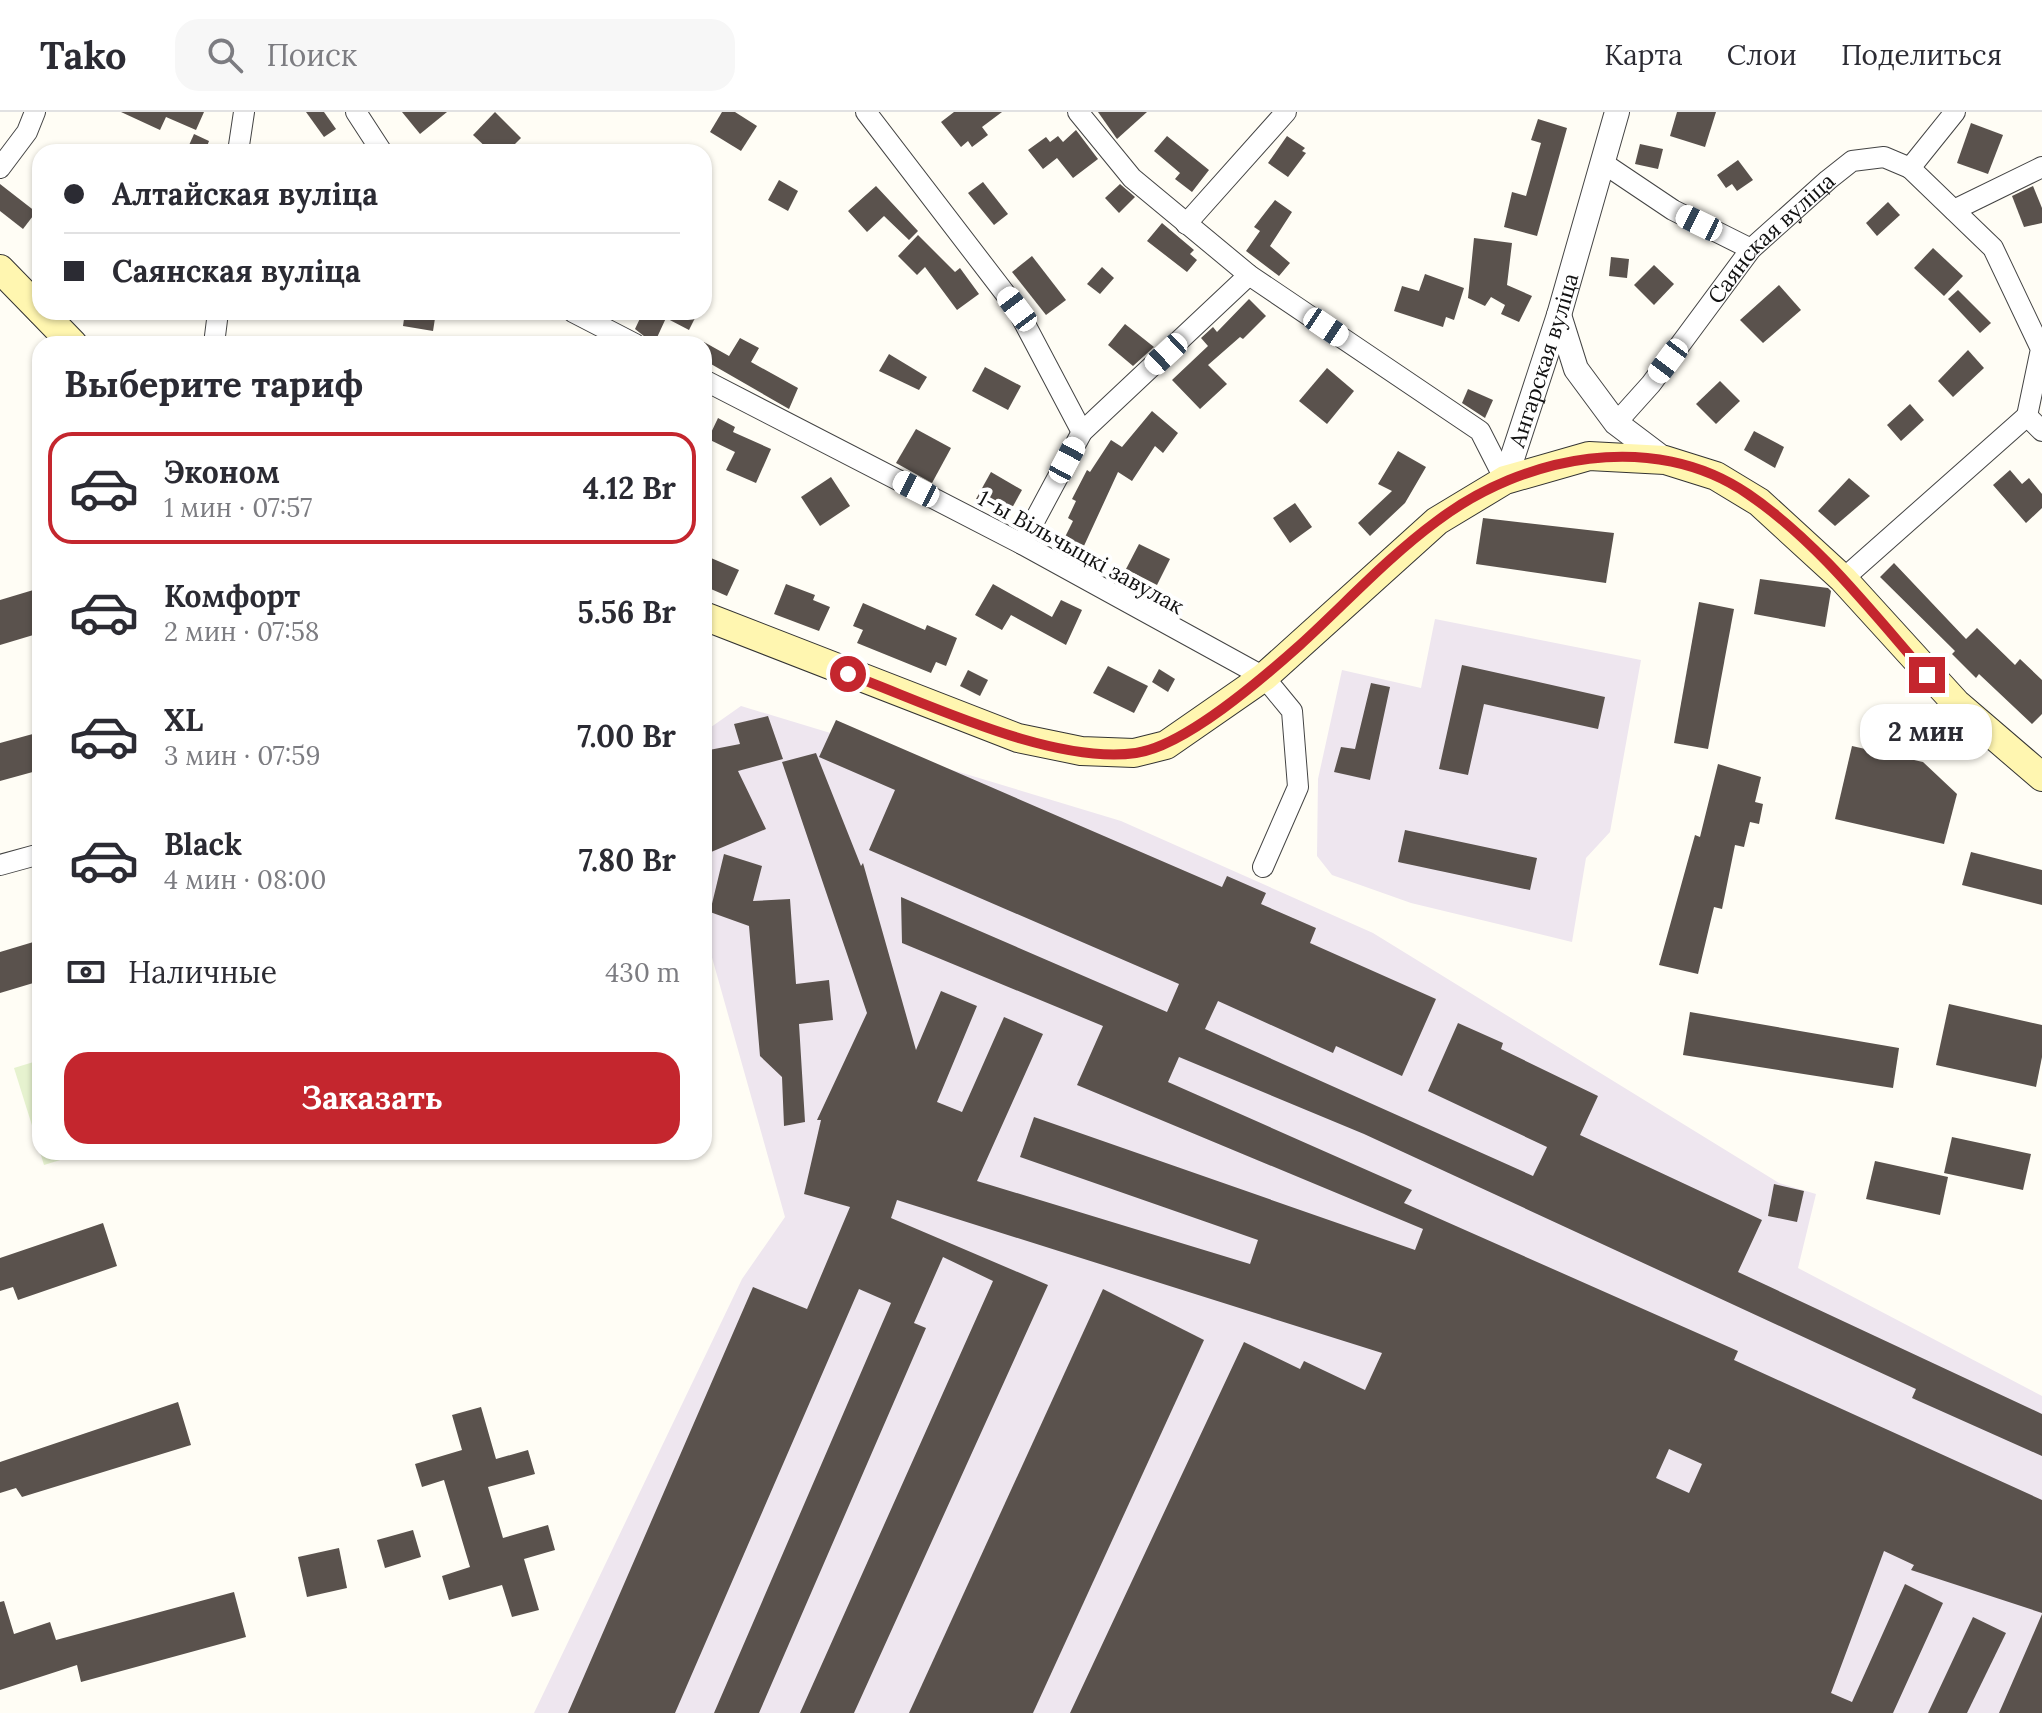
<!DOCTYPE html>
<html lang="ru">
<head>
<meta charset="utf-8">
<style>
	:root { --surface:#fff; --page:#f7f7f7; --text:#2b2b33; --muted:#7c7c81; --line:#e1e1e2; --accent:#c4262e }
	body { margin:0; font-family:Lora,serif; background:var(--page); color:var(--text); height:100vh; display:flex; flex-direction:column; font-size:30px; white-space:nowrap }
	* { box-sizing:border-box; margin:0 }
	p { font-size:26px; color:var(--muted) }
	.icon { flex:none; width:44px; height:44px; fill:none; stroke:currentColor; stroke-width:2; stroke-linecap:round; stroke-linejoin:round }
	.map { position:relative; flex:1; overflow:hidden }
	.panel { position:absolute; left:32px; top:224px; width:680px; height:824px; display:flex; flex-direction:column; background:var(--surface); border-radius:24px; box-shadow:0 2px 6px #0004 }
	.panel>* { flex:none }
	.banner { position:absolute; left:32px; top:32px; width:680px; height:176px; border-radius:24px; box-shadow:0 2px 6px #0004; display:grid; align-content:center; height:176px; padding:0 32px; background:var(--surface) }
	.end { position:absolute; width:36px; height:36px; margin:-18px; border:10px solid #c4262e; background:#fff; box-shadow:0 0 0 4px #fff }
	.from { border-radius:50% }
	.bubble { position:absolute; height:56px; border-radius:24px; background:var(--surface); box-shadow:0 2px 6px #0004; font-size:26px; font-weight:700; line-height:56px; text-align:center }
	.car { position:absolute; width:24px; height:48px; margin:-24px -12px; border-radius:10px; box-shadow:0 0 6px 2px #0007; background:linear-gradient(#fff 24%,#345 0 40%,#fff 0 76%,#345 0 86%,#fff 0) }
	.banner b { display:flex; align-items:center; gap:28px; height:76px; font-size:30px }
	.banner b+b { border-top:2px solid var(--line) }
	.banner i { width:20px; height:20px; background:var(--text) }
	ul { padding:0; list-style:none }
	li { display:flex; align-items:center; gap:24px; height:112px; margin:0 16px 12px; padding:0 16px; border:4px solid transparent; border-radius:24px }
	li div { flex:1 }
	li b { display:block; font-size:30px }
	li em { font-style:normal; font-weight:700 }
	li.active { border-color:var(--accent) }
	li>.icon { width:72px; height:72px; stroke-width:1.5 }
	h2 { padding:0 32px; font-size:36px; line-height:96px }
	.pay { display:flex; align-items:center; gap:20px; height:88px; padding:0 32px; font-size:30px }
	.pay p { margin-inline-start:auto }
	.cta { display:flex; gap:16px; margin-top:auto; padding:16px 32px }
	.cta a { flex:1; height:92px; border-radius:24px; background:var(--accent); color:#fff; font-size:32px; font-weight:700; line-height:92px; text-align:center }
	header { display:flex; align-items:center; gap:48px; box-sizing:border-box; height:112px; padding:0 40px; background:var(--surface); border-bottom:2px solid var(--line) }
	header strong { font-size:38px }
	nav { display:flex; gap:44px; margin-inline-start:auto; font-size:28px }
	.search { width:560px; height:72px; background:var(--page); display:flex; align-items:center; gap:20px; box-sizing:border-box; padding:0 28px; border-radius:24px; color:var(--muted); font-size:30px }
	.map>svg:first-child { display:block }
</style>
</head>
<body>
<header>
<strong>Tako</strong>
<div class="search"><svg class="icon" aria-label="search" viewBox="0 0 24 24"><circle cx="10" cy="10" r="6"/><path d="M15 15l6 6"/></svg>Поиск</div>
<nav><a>Карта</a><a>Слои</a><a>Поделиться</a></nav>
</header>
<div class="map">
<svg width="2042" height="1601" viewBox="0 0 2042 1601">
	<rect width="100%" height="100%" fill="#fffdf5"/>
	<g fill="#eee6ef">
		<path d="M1435,507L1641,548L1610,720L1586,746L1572,830L1411,791L1332,763L1317,744L1318,667L1342,558L1421,576Z"/>
		<path d="M741,594L1121,709L1373,821L1779,1071L1816,1082L1798,1156L2042,1284V1601H534L742,1167L785,1105L704,817V620Z"/>
	</g>
	<g fill="#e6f2cf">
		<path d="M40,948V1039L14,956Z"/>
		<path d="M40,1040H86L44,1053Z"/>
	</g>
	<g fill="#5a524d" fill-rule="evenodd">
		<path d="M121,0H204L196,18L166,5L160,18Z"/>
		<path d="M306,0H324L336,17L324,25Z"/>
		<path d="M402,0H447L420,22Z"/>
		<path d="M495,0L521,26L507,40H491L473,23Z"/>
		<path d="M722,0H735L757,14L741,39L710,20Z"/>
		<path d="M954,0H1002L982,15L988,23L972,35L968,29L961,35L941,10Z"/>
		<path d="M1098,0H1147L1117,27Z"/>
		<path d="M1677,0H1716L1705,35L1670,24Z"/>
		<path d="M1538,7L1567,16L1537,124L1504,115L1512,80L1526,84L1541,31L1531,28Z"/>
		<path d="M1971,11L2003,23L1988,62L1957,51Z"/>
		<path d="M1076,18L1098,47L1073,66L1057,46L1043,57L1028,38L1046,25L1050,30L1058,24L1063,30Z"/>
		<path d="M194,22L209,29L205,40H186Z"/>
		<path d="M1167,24L1209,58L1192,80L1175,67L1180,61L1154,39Z"/>
		<path d="M1287,24L1305,36L1302,39L1306,41L1288,65L1268,51Z"/>
		<path d="M1640,32L1663,37L1658,57L1635,52Z"/>
		<path d="M1738,48L1753,68L1737,79L1732,72L1726,76L1717,63Z"/>
		<path d="M779,68L798,79L788,99L768,88Z"/>
		<path d="M983,70L1008,102L994,113L968,81Z"/>
		<path d="M0,72L36,100L23,117L0,99Z"/>
		<path d="M1120,72L1135,85L1119,101L1105,86Z"/>
		<path d="M876,74L918,119L909,128L884,104L867,120L848,99Z"/>
		<path d="M2033,74L2042,96V111L2024,115L2012,84Z"/>
		<path d="M1275,88L1292,100L1270,134L1290,151L1279,164L1246,139L1260,119L1254,115Z"/>
		<path d="M1888,90L1900,103L1877,124L1866,111Z"/>
		<path d="M1162,111L1194,138L1190,142L1197,148L1187,160L1147,129Z"/>
		<path d="M918,123L955,160L960,156L979,182L957,198L925,155L917,163L898,144Z"/>
		<path d="M1474,126L1512,131L1507,173L1532,184L1519,210L1501,202L1505,193L1491,185L1485,194L1468,186Z"/>
		<path d="M1933,136L1963,164L1944,184L1914,156Z"/>
		<path d="M1032,144L1066,188L1046,203L1012,160Z"/>
		<path d="M1611,145L1629,147L1627,166L1609,164Z"/>
		<path d="M1654,153L1674,172L1654,193L1634,173Z"/>
		<path d="M1102,155L1114,166L1100,182L1087,172Z"/>
		<path d="M1425,162L1464,176L1454,208L1446,205L1443,215L1394,199L1402,174L1419,179Z"/>
		<path d="M1779,173L1801,198L1763,231L1740,208Z"/>
		<path d="M1958,178L1991,211L1980,221L1948,187Z"/>
		<path d="M1249,187L1266,204L1243,227L1240,225L1208,253L1227,272L1200,297L1172,268L1208,234L1201,226L1213,215L1217,220Z"/>
		<path d="M405,200H436L433,219L403,214Z"/>
		<path d="M643,200H698L689,218L666,206L654,232L635,217Z"/>
		<path d="M1125,212L1154,235L1133,254L1108,233Z"/>
		<path d="M740,226L759,236L751,250L798,276L789,297L704,248V230L729,244Z"/>
		<path d="M1968,238L1984,256L1953,285L1938,269Z"/>
		<path d="M889,242L927,265L919,278L879,259Z"/>
		<path d="M985,255L1021,274L1008,298L972,279Z"/>
		<path d="M1327,256L1354,279L1327,312L1299,289Z"/>
		<path d="M1720,269L1740,289L1716,312L1696,292Z"/>
		<path d="M1468,277L1493,288L1485,306L1462,291Z"/>
		<path d="M1910,292L1924,308L1901,329L1887,313Z"/>
		<path d="M1152,299L1178,321L1163,341L1155,334L1132,369L1118,360L1083,436L1064,427L1073,409L1068,406L1076,389L1072,387L1087,358L1090,360L1111,328L1122,335Z"/>
		<path d="M718,306L735,315L733,320L771,337L756,371L726,358L735,340L708,327Z"/>
		<path d="M916,317L951,336L932,371L896,351Z"/>
		<path d="M1754,319L1784,335L1775,356L1744,338Z"/>
		<path d="M1398,339L1426,355L1405,391L1370,424L1358,411L1392,379L1378,372Z"/>
		<path d="M2010,358L2022,372L2029,366L2042,382V396L2026,411L1993,373Z"/>
		<path d="M991,360L1022,378L1007,405L976,387Z"/>
		<path d="M831,365L850,394L820,414L801,385Z"/>
		<path d="M1849,366L1870,384L1835,414L1818,399Z"/>
		<path d="M1295,391L1312,415L1290,431L1273,406Z"/>
		<path d="M1483,406L1614,421L1606,471L1476,452Z"/>
		<path d="M1139,432L1170,447L1157,473L1126,457Z"/>
		<path d="M704,443L739,458L727,484L704,474Z"/>
		<path d="M1894,451L1966,527L1977,516L2015,553L2020,547L2042,568V602L2032,612L1979,562L1976,566L1952,542L1955,539L1880,465Z"/>
		<path d="M1760,467L1828,476L1831,479L1825,515L1754,502Z"/>
		<path d="M786,472L815,483L813,488L830,495L819,519L774,502Z"/>
		<path d="M993,472L1052,505L1061,488L1082,498L1066,533L1011,503L1002,518L975,503Z"/>
		<path d="M40,476V521L0,533V488Z"/>
		<path d="M1699,490L1734,497L1708,637L1674,631Z"/>
		<path d="M863,491L925,518L927,513L957,526L946,554L936,550L931,561L857,531L863,518L853,514Z"/>
		<path d="M1462,553L1605,585L1598,617L1484,592L1468,663L1439,657Z"/>
		<path d="M1108,554L1148,574L1134,601L1093,581Z"/>
		<path d="M1159,557L1175,567L1168,580L1152,570Z"/>
		<path d="M968,558L988,568L980,584L960,574Z"/>
		<path d="M1371,571L1390,575L1370,668L1334,660L1341,635L1355,637Z"/>
		<path d="M768,604L783,647L738,659L766,717L704,743V639L740,632L734,612Z"/>
		<path d="M836,608L1222,775L1227,764L1266,781L1261,792L1316,816L1310,831L1436,887L1402,964L1336,934L1333,941L1218,889L1205,917L1533,1064L1547,1035L1428,979L1458,911L1503,931L1501,937L1598,984L1580,1023L1762,1108L1738,1160L2042,1302V1344L1912,1286L1916,1277L1364,1022L1179,945L1168,970L1412,1078L1404,1091L1738,1239L1734,1248L2042,1388V1501L1911,1458L1914,1453L1884,1439L1831,1581L1852,1590L1905,1472L1943,1491L1893,1601H1070L1244,1230L1300,1257L1304,1249L1365,1278L1382,1241L897,1088L891,1106L1048,1173L854,1601H800L993,1169L943,1145L914,1211L926,1216L759,1601H714L891,1191L859,1177L675,1601H568L753,1175L807,1197L850,1095L804,1082L821,1008H817L867,901L782,650L816,641L861,754L863,751L916,938L941,879L977,894L937,990L962,1000L1004,905L1043,922L977,1069L1250,1152L1258,1128L1020,1045L1034,1005L1415,1138L1423,1117L1077,973L1103,914L902,831L901,785L1167,900L1179,872L869,738L895,678L819,645ZM1669,1337L1702,1352L1689,1381L1656,1366Z"/>
		<path d="M40,620V658L0,669V631Z"/>
		<path d="M1852,634L1923,650L1957,682L1944,732L1835,707Z"/>
		<path d="M1718,652L1761,665L1755,690L1763,692L1759,712L1750,710L1744,735L1735,733L1722,797L1714,795L1698,862L1659,853L1695,723L1700,725Z"/>
		<path d="M1405,718L1537,746L1530,778L1398,750Z"/>
		<path d="M1971,740L2042,758V793L1962,773Z"/>
		<path d="M724,742L762,754L753,789L790,787L796,872L829,868L833,908L799,912L805,1010L784,1014L782,965L760,944L749,814L710,800Z"/>
		<path d="M40,828V869L0,881V840Z"/>
		<path d="M1949,892L2042,913V945L2036,975L1936,953Z"/>
		<path d="M1690,900L1899,936L1893,976L1683,943Z"/>
		<path d="M1952,1025L2031,1042L2023,1078L1944,1061Z"/>
		<path d="M1875,1049L1948,1065L1940,1103L1866,1087Z"/>
		<path d="M1774,1072L1804,1079L1797,1110L1768,1104Z"/>
		<path d="M103,1111L117,1154L18,1188L13,1175L0,1179V1146Z"/>
		<path d="M1103,1177L1204,1228L1033,1601H909Z"/>
		<path d="M178,1290L191,1333L22,1385L16,1376L0,1381V1350Z"/>
		<path d="M481,1295L496,1347L528,1338L535,1362L488,1375L503,1426L548,1413L555,1438L524,1447L539,1498L512,1505L502,1473L449,1488L442,1464L470,1455L444,1368L422,1375L415,1352L462,1338L452,1303Z"/>
		<path d="M413,1418L421,1445L385,1456L377,1428Z"/>
		<path d="M339,1436L347,1476L307,1485L298,1445Z"/>
		<path d="M234,1480L246,1525L81,1570L77,1553L0,1578V1490L4,1489L14,1522L50,1510L56,1528Z"/>
		<path d="M2042,1502V1601H1999L2026,1539Z"/>
		<path d="M1973,1505L2006,1521L1967,1601H1928Z"/>
	</g>
	<g fill="none" stroke-linecap="round" stroke-linejoin="round">
		<g stroke="#444" stroke-width="22">
			<g id="minor">
				<path d="M356,0L382,40"/>
				<path d="M866,0L1017,197L1082,320"/>
				<path d="M1078,0L1132,66L1249,163L1480,319L1505,368"/>
				<path d="M238,40L244,0"/>
				<path d="M1603,51L1673,98L1751,137"/>
				<path d="M0,56L27,20L35,0"/>
				<path d="M1910,56L1993,136L2041,237L2027,304"/>
				<path d="M1954,98L2042,55"/>
				<path d="M1186,112L1286,0"/>
				<path d="M573,200L635,232"/>
				<path d="M214,232L218,200"/>
				<path d="M704,268L1022,432L1264,565L1292,599L1298,675L1263,755"/>
				<path d="M2027,304L2042,319"/>
				<path id="s1" d="M1616,311L1651,272L1751,137L1828,68L1852,49L1884,45L1910,56L1955,0"/>
				<path d="M1022,432L1082,320L1249,163"/>
				<path d="M1843,467L2027,304"/>
				<path d="M0,753L40,742"/>
			</g>
		</g>
		<g stroke="#444" stroke-width="26">
			<g id="tertiary">
				<path d="M1559,203L1576,257L1616,311L1665,348"/>
				<path id="s2" d="M1505,368L1559,203L1617,0"/>
			</g>
		</g>
		<g stroke="#333" stroke-width="30">
			<g id="secondary">
				<path d="M0,157L40,198"/>
				<path d="M42,200L73,232"/>
				<path d="M704,504L1018,626L1081,639L1134,641L1166,633L1264,565L1437,409L1505,368L1589,344L1665,348L1716,364L1759,390L1843,467L1956,591L2042,665"/>
			</g>
		</g>
		<use href="#minor" stroke="#fff" stroke-width="20"/>
		<use href="#tertiary" stroke="#fff" stroke-width="24"/>
		<use href="#secondary" stroke="#fff6b0" stroke-width="28"/>
	</g>
	<g fill="none" stroke-linecap="round" stroke-linejoin="round">
		<path stroke="#c4262e" stroke-width="10" d="M848,562C927,591 1052,653 1136,641C1185,634 1262,567 1300,533C1345,492 1388,445 1437,409C1523,344 1653,317 1748,382C1817,429 1872,500 1927,563"/>
	</g>
	<g text-anchor="middle" dominant-baseline="central" stroke-width="8" stroke-linejoin="round" paint-order="stroke">
		<g font-size="22" fill="#111" stroke="#fff">
			<text stroke="none"><textPath href="#s1" startOffset="242">Саянская вуліца</textPath></text>
			<text stroke="none"><textPath href="#s2" startOffset="126">Ангарская вуліца</textPath></text>
			<text transform="translate(1081 440) rotate(29)">1-ы Вільчыцкі завулак</text>
		</g>
	</g>
</svg>
<i class="end from" style="left:848px;top:562px"></i>
<i class="end" style="left:1927px;top:563px"></i>
<div class="bubble" style="left:1860px;top:592px;width:132px">2 мин</div>
<i class="car" style="left:1699px;top:111px;rotate:296deg"></i>
<i class="car" style="left:1017px;top:197px;rotate:323deg"></i>
<i class="car" style="left:1326px;top:215px;rotate:124deg"></i>
<i class="car" style="left:1166px;top:242px;rotate:227deg"></i>
<i class="car" style="left:1668px;top:249px;rotate:217deg"></i>
<i class="car" style="left:1067px;top:348px;rotate:28deg"></i>
<i class="car" style="left:916px;top:377px;rotate:297deg"></i>
<div class="banner">
<b><i class="from"></i>Алтайская вуліца</b>
<b><i></i>Саянская вуліца</b>
</div>
<section class="panel">
<h2>Выберите тариф</h2>
<ul>
<li class="active"><svg class="icon" aria-label="car" viewBox="0 0 24 24"><path d="M5 17H2v-5l4-1 3-4h7l3 4 3 1v5h-3M9 17h6M6 11h13"/><circle cx="7" cy="17" r="2"/><circle cx="17" cy="17" r="2"/></svg><div><b>Эконом</b><p>1 мин · 07:57</p></div><em>4.12 Br</em></li>
<li><svg class="icon" aria-label="car" viewBox="0 0 24 24"><path d="M5 17H2v-5l4-1 3-4h7l3 4 3 1v5h-3M9 17h6M6 11h13"/><circle cx="7" cy="17" r="2"/><circle cx="17" cy="17" r="2"/></svg><div><b>Комфорт</b><p>2 мин · 07:58</p></div><em>5.56 Br</em></li>
<li><svg class="icon" aria-label="car" viewBox="0 0 24 24"><path d="M5 17H2v-5l4-1 3-4h7l3 4 3 1v5h-3M9 17h6M6 11h13"/><circle cx="7" cy="17" r="2"/><circle cx="17" cy="17" r="2"/></svg><div><b>XL</b><p>3 мин · 07:59</p></div><em>7.00 Br</em></li>
<li><svg class="icon" aria-label="car" viewBox="0 0 24 24"><path d="M5 17H2v-5l4-1 3-4h7l3 4 3 1v5h-3M9 17h6M6 11h13"/><circle cx="7" cy="17" r="2"/><circle cx="17" cy="17" r="2"/></svg><div><b>Black</b><p>4 мин · 08:00</p></div><em>7.80 Br</em></li>
</ul>
<div class="pay"><svg class="icon" aria-label="cash" viewBox="0 0 24 24"><path d="M3 7h18v10H3z"/><circle cx="12" cy="12" r="2"/></svg>Наличные<p>430 m</p></div>
<div class="cta"><a>Заказать</a></div>
</section>
</div>
</body>
</html>
